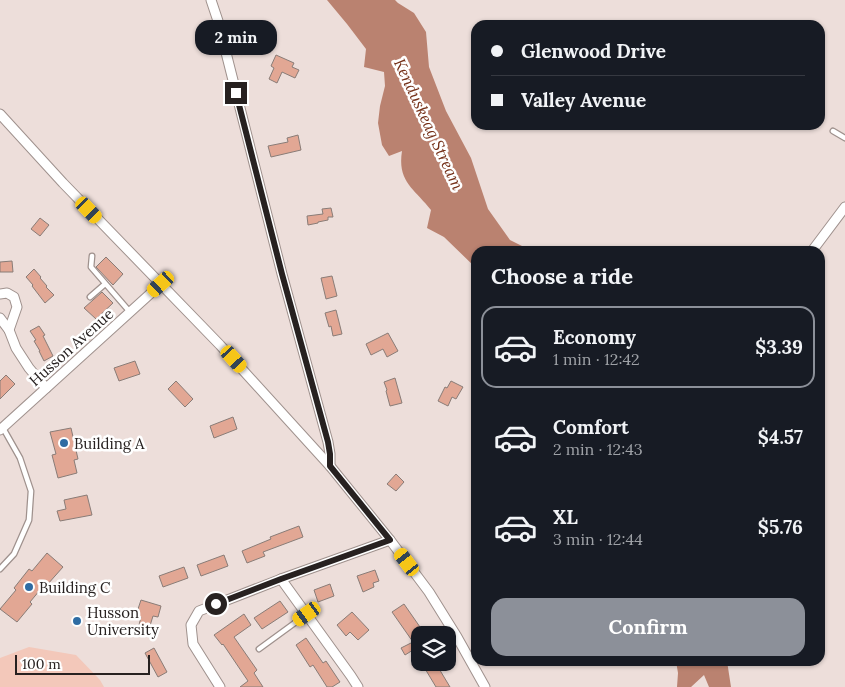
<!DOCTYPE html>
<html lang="en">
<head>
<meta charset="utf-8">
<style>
	:root { --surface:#171b24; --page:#20242c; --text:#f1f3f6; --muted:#9ea1a6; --line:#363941; --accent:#8c9099 }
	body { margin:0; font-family:Lora,serif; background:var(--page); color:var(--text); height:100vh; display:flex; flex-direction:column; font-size:19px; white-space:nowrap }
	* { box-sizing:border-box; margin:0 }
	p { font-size:16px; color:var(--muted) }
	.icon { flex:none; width:28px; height:28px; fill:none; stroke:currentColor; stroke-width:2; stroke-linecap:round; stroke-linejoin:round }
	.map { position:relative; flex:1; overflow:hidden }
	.drawer { position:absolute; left:471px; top:246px; width:354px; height:420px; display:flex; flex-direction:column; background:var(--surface); border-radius:15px; box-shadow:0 1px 4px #0004 }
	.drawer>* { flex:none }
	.guide { position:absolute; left:471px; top:20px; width:354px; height:110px; border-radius:15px; box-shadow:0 1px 4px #0004; display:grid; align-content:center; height:110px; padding:0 20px; background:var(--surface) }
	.buttons { position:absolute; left:411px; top:626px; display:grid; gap:10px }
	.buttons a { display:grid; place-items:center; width:45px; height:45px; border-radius:10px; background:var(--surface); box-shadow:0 1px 4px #0004; font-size:25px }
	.scale { position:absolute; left:15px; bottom:12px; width:135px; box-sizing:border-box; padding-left:5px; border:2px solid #272120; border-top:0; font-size:14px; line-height:18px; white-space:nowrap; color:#272120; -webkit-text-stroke:4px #fff; paint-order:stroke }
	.end { position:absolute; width:22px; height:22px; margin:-11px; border:6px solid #272120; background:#fff; box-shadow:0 0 0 2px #fff }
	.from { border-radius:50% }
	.bubble { position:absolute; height:35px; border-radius:15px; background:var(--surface); box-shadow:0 1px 4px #0004; font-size:16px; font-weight:700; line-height:35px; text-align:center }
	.car { position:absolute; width:15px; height:30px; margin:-15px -8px; border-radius:6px; box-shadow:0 0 4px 1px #0007; background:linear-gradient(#f5c518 24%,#345 0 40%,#f5c518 0 76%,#345 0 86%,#f5c518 0) }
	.guide b { display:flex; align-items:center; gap:18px; height:48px; font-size:19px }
	.guide b+b { border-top:1px solid var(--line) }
	.guide i { width:12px; height:12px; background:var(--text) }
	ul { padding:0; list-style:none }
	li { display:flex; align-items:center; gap:15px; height:82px; margin:0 10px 8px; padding:0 10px; border:2px solid transparent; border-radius:15px }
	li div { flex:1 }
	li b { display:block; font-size:19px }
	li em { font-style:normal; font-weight:700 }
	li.selected { border-color:var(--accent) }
	li>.icon { width:45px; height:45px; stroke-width:1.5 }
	h2 { padding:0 20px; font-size:22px; line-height:60px }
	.button { display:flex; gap:10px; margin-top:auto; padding:10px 20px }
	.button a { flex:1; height:58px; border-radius:15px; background:var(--accent); color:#fff; font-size:20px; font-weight:700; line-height:58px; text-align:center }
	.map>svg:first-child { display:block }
</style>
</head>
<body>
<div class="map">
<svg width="845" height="687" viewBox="0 0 845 687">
	<rect width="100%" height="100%" fill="#eddeda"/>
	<path fill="#f3c8ba" d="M29,647L76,655L100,680L104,687H0V658Z"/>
	<g fill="#ba8270">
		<path d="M327,0H395L398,3L414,13L426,32L429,67L446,111L471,158L488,209L510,240L532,251H476V268L444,237L427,228L431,210C415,189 397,182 402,151L389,156L382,145L378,123L380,106L385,86L384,72L364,67L366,49L347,24Z"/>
		<path d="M676,661H727L731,687H709L704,675L691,687H677L678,673Z"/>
	</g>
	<g fill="#e2a794" stroke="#897c77">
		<path d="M257,37L260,43L250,48L248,42Z"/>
		<path d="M276,55L294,63L292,67L299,70L295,78L282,72L277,83L269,79L274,68L271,66Z"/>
		<path d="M298,135L301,150L271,157L268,146L288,142L287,138Z"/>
		<path d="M331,208L333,217H328V220L318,222V223L308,225L307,216L323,214L322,209Z"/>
		<path d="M40,218L49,225L40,236L31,229Z"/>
		<path d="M106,257L123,274L113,285L96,267Z"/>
		<path d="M12,261L13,272H0V262Z"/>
		<path d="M34,269L41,277L40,278L47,286L46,287L54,295L45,303L32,286L33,285L26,277Z"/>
		<path d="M332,276L337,296L326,299L321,278Z"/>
		<path d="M102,292L113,303L96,319L84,308Z"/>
		<path d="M336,310L342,334L333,336L331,326L329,327L325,313Z"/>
		<path d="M39,326L45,335L43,336L53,356L44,361L39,351H40L34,341L36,340L30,331Z"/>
		<path d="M388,333L398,351L387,357L383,349L371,355L366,344Z"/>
		<path d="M135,361L140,374L119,381L114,368Z"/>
		<path d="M6,375L15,384L0,399V381Z"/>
		<path d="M395,378L402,403L390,406L386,391L387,390L384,382Z"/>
		<path d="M176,381L193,399L185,407L168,389Z"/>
		<path d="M451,381L463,387L456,399L452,397L448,406L438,401L445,387L447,388Z"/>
		<path d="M233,417L237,429L214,438L210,426Z"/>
		<path d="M71,428L78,459L74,460L77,473L58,478L52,455L56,454L50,432Z"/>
		<path d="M396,474L404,482L396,491L387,484Z"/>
		<path d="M87,495L92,515L60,521L57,511L66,509L64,500Z"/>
		<path d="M299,526L303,537L263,552L265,556L247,563L242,551L271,539L270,537Z"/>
		<path d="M47,553L63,567L47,585L45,584L30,602L32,604L17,622L0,609L16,590L14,588L29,569L32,571Z"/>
		<path d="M224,555L228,566L201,576L197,565Z"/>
		<path d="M184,567L188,578L163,587L159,576Z"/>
		<path d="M375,570L379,581L373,583L374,587L363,592L357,576Z"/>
		<path d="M330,584L334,596L318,602L314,590Z"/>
		<path d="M141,600L161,606L158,617L153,616L149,629L139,625L141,617L136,615Z"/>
		<path d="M280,601L288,612L262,629L254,618Z"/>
		<path d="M404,604L420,627V661L413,650L405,655L401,648L413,642L392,612Z"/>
		<path d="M352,612L369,630L358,640L350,632L346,636L337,625Z"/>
		<path d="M244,614L251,625L234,637L257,670L254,673L263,687H240L248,681L223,644L222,645L214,635Z"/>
		<path d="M306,638L323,663L326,661L340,682L332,687H327L313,665L310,667L296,645Z"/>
		<path d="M154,648L167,672L158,677L145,653Z"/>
		<path d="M421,662H435L450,687H436Z"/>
	</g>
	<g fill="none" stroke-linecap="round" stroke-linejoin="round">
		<g stroke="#9f918d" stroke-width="7">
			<g id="service">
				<path d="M833,131L845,138"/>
				<path d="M92,256L91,267L130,312"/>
				<path d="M90,297L105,284"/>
				<path d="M0,569L14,554L29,520L31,491L20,458L3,428"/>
				<path d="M259,649L307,614"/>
			</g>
		</g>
		<g stroke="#9f918d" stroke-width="11">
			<g id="minor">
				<path d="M211,0L218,21L282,274L328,442L330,454V466"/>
				<path d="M0,114L63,183L220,345L330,466L390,540L429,592L457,637L485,687"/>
				<path d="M812,251L845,207"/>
				<path d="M0,294L7,293L14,297L17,307L9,330"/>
				<path d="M0,318L9,330L16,348L29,368L46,388"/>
				<path d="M0,430L161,284"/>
				<path d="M281,579L351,676L358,687"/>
				<path d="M220,687L193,644L191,625L199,611L281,579L390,540"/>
			</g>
		</g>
		<use href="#service" stroke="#fff" stroke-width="4.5"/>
		<use href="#minor" stroke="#fff" stroke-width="9"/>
	</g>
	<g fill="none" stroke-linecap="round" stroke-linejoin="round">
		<path stroke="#272120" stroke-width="6" d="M216,604L281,579L390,540L330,466V454L328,442L282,274L236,93"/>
	</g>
	<g fill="#2f6ca3" stroke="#fff" stroke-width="2">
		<circle cx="64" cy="443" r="5"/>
		<circle cx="29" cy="587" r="5"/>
		<circle cx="77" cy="621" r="5"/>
	</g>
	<g text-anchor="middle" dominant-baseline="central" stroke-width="5" stroke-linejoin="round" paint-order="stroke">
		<g font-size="15" fill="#272120" stroke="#fff">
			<text transform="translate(71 347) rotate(-42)">Husson Avenue</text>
		</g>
		<g font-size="15" fill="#272120" stroke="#fff" text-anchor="start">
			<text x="74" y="443">Building A</text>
			<text x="39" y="587">Building C</text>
			<text x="87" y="612">Husson<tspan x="87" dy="17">University</tspan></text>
		</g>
		<g font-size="16" font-style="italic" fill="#753018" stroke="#fff">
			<text transform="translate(429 124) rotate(65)">Kenduskeag Stream</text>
		</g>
	</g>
</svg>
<div class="buttons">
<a><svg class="icon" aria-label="layers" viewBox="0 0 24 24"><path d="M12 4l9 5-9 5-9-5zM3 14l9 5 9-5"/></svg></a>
</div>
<div class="scale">100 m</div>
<i class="end from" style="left:216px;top:604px"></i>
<i class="end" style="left:236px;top:93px"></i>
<div class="bubble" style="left:195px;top:20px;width:82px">2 min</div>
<i class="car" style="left:89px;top:210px;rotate:136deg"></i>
<i class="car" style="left:161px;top:284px;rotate:228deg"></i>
<i class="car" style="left:234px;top:359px;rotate:138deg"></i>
<i class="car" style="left:407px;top:562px;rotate:323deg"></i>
<i class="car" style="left:307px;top:614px;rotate:235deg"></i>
<div class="guide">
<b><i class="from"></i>Glenwood Drive</b>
<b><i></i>Valley Avenue</b>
</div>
<section class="drawer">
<h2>Choose a ride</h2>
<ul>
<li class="selected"><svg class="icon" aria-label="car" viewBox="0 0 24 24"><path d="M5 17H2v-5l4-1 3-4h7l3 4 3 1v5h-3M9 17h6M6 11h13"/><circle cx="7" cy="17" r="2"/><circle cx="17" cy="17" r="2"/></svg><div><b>Economy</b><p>1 min · 12:42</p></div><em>$3.39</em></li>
<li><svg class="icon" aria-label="car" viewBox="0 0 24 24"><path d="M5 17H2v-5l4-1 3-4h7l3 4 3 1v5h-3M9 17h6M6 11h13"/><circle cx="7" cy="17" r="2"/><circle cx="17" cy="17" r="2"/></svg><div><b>Comfort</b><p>2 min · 12:43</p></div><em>$4.57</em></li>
<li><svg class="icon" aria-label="car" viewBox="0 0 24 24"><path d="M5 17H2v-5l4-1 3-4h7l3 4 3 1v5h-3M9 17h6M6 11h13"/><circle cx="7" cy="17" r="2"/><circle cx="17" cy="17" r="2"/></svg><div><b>XL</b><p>3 min · 12:44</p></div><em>$5.76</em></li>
</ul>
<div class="button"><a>Confirm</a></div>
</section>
</div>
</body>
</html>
